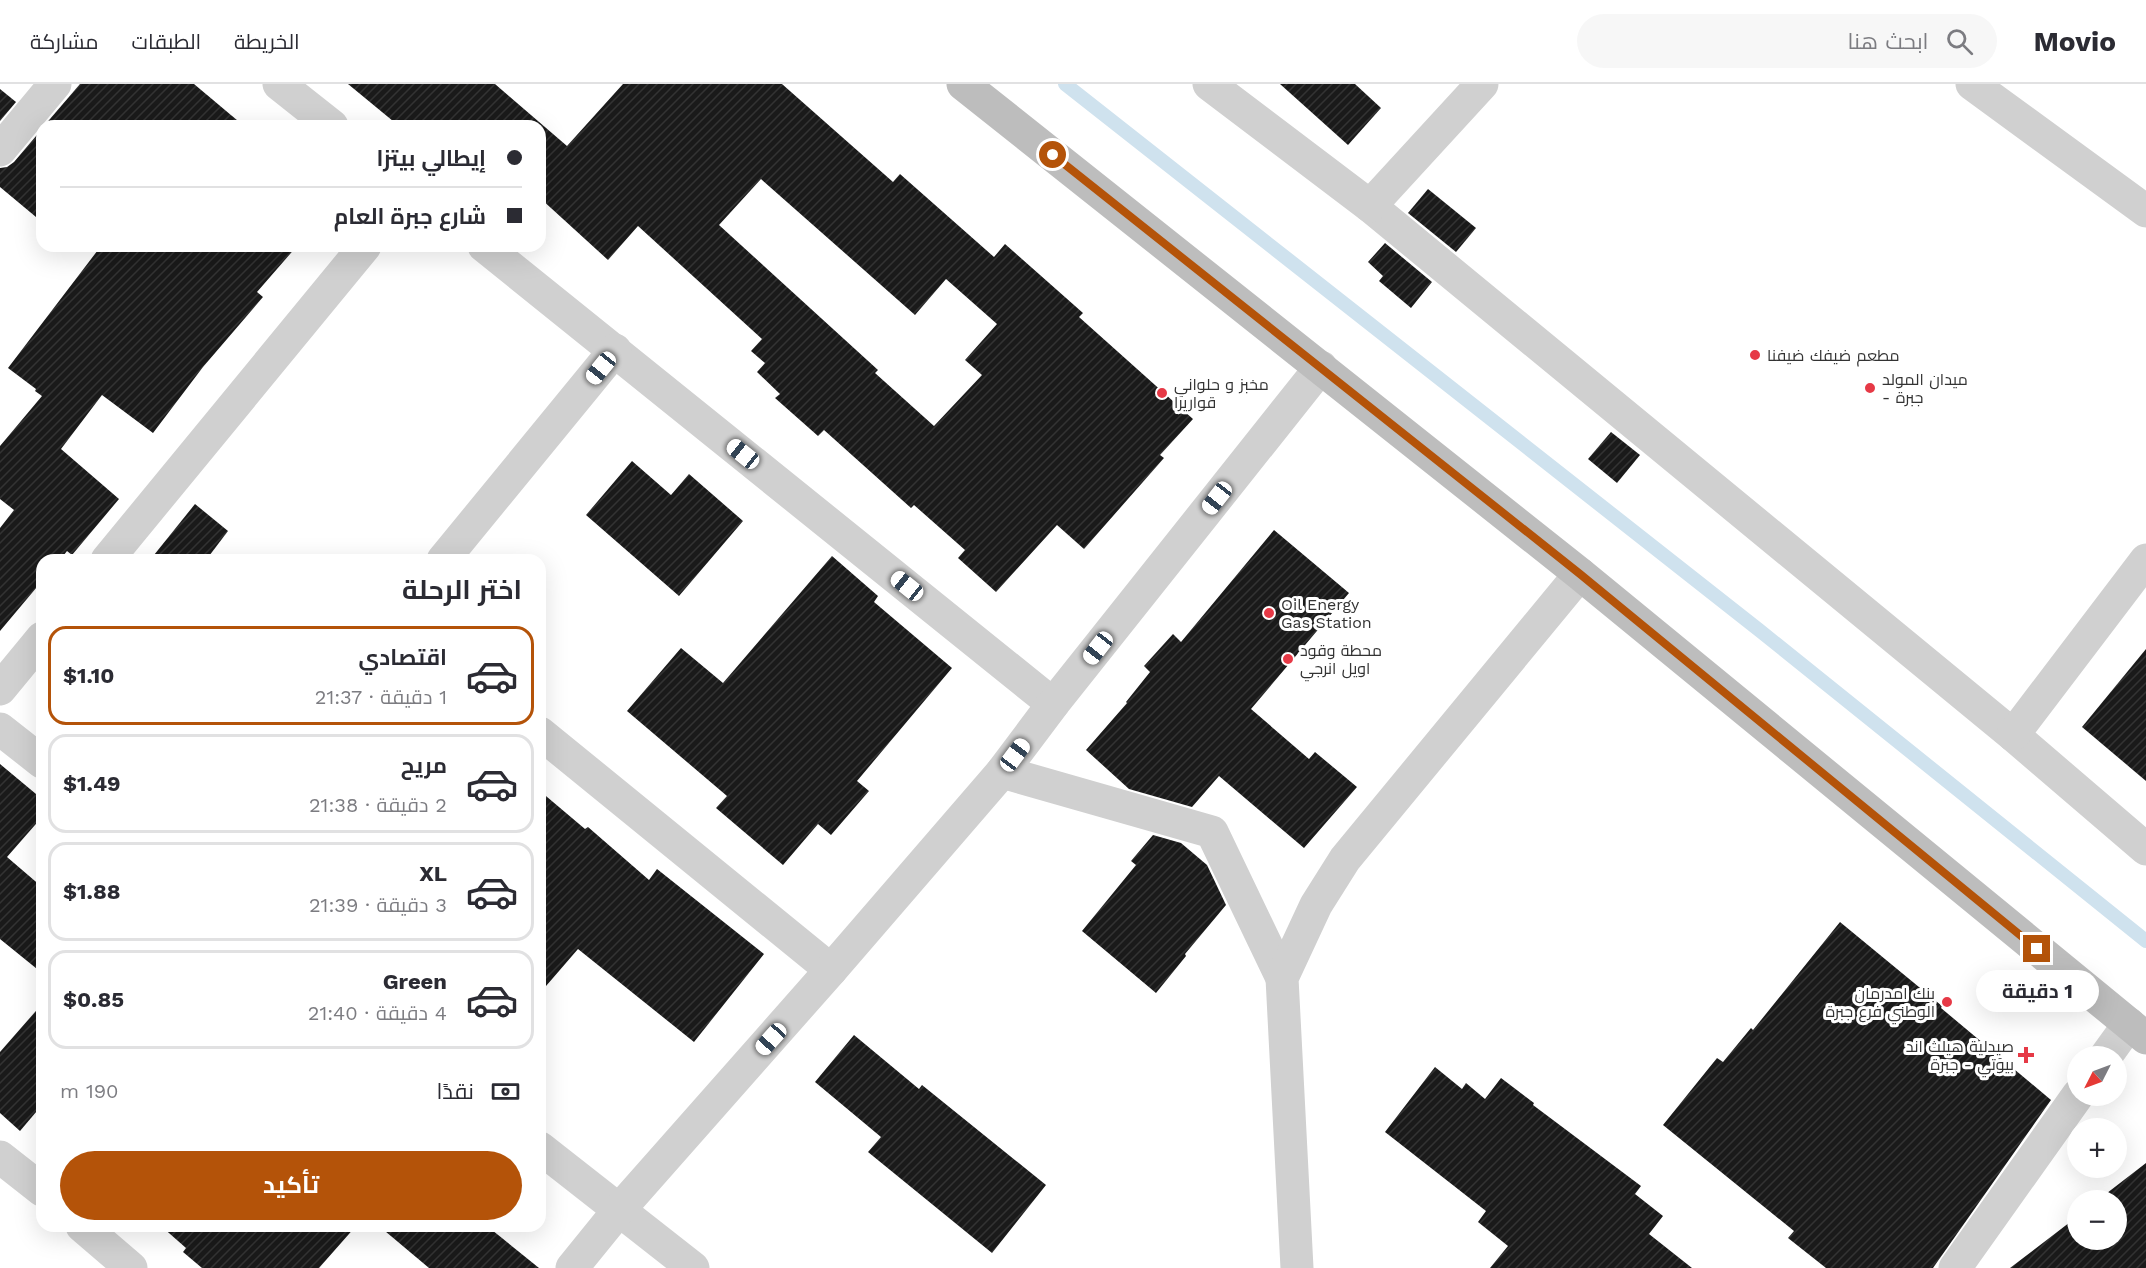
<!DOCTYPE html>
<html lang="ar">
<head>
<meta charset="utf-8">
<style>
	:root { --surface:#fff; --page:#f7f7f7; --text:#2b2b33; --muted:#7c7c81; --line:#e1e1e2; --accent:#b45309 }
	body { margin:0; font-family:"Work Sans",Cairo,sans-serif; background:var(--page); color:var(--text); direction:rtl; height:100vh; display:flex; flex-direction:column; font-size:22px; white-space:nowrap }
	* { box-sizing:border-box; margin:0 }
	p { font-size:20px; color:var(--muted) }
	.icon { flex:none; width:33px; height:33px; fill:none; stroke:currentColor; stroke-width:2; stroke-linecap:round; stroke-linejoin:round }
	.map { position:relative; flex:1; overflow:hidden; direction:ltr }
	.details { position:absolute; left:36px; top:470px; width:510px; height:678px; display:flex; flex-direction:column; background:var(--surface); border-radius:18px; box-shadow:0 6px 24px #0002; direction:rtl }
	.details>* { flex:none }
	.guide { position:absolute; left:36px; top:36px; width:510px; height:132px; border-radius:18px; box-shadow:0 6px 24px #0002; direction:rtl; display:grid; align-content:center; height:132px; padding:0 24px; background:var(--surface) }
	.needle { width:39px; rotate:228deg }
	.fabs { position:absolute; left:2067px; top:962px; display:grid; gap:12px }
	.fabs a { display:grid; place-items:center; width:60px; height:60px; border-radius:50%; background:var(--surface); box-shadow:0 6px 24px #0002; font-size:30px }
	.end { position:absolute; width:27px; height:27px; margin:-14px; border:8px solid #b45309; background:#fff; box-shadow:0 0 0 3px #fff }
	.from { border-radius:50% }
	.bubble { position:absolute; height:42px; border-radius:21px; background:var(--surface); box-shadow:0 6px 24px #0002; font-size:20px; font-weight:700; line-height:42px; text-align:center; direction:rtl }
	.car { position:absolute; width:18px; height:36px; margin:-18px -9px; border-radius:8px; box-shadow:0 0 4px 2px #0007; background:linear-gradient(#fff 24%,#345 0 40%,#fff 0 76%,#345 0 86%,#fff 0) }
	.guide b { display:flex; align-items:center; gap:21px; height:57px; font-size:22px }
	.guide b+b { border-top:2px solid var(--line) }
	.guide i { width:15px; height:15px; background:var(--text) }
	ul { padding:0; list-style:none }
	li { display:flex; align-items:center; gap:18px; height:99px; margin:0 12px 9px; padding:0 12px; border:3px solid var(--line); border-radius:18px }
	li div { flex:1 }
	li b { display:block; font-size:22px }
	li em { font-style:normal; font-weight:700 }
	li.active { border-color:var(--accent) }
	li>.icon { width:54px; height:54px; stroke-width:1.5 }
	h2 { padding:0 24px; font-size:27px; line-height:72px }
	.pay { display:flex; align-items:center; gap:15px; height:66px; padding:0 24px; font-size:22px }
	.pay p { margin-inline-start:auto }
	.action { display:flex; gap:12px; margin-top:auto; padding:12px 24px }
	.action a { flex:1; height:69px; border-radius:36px; background:var(--accent); color:#fff; font-size:24px; font-weight:700; line-height:69px; text-align:center }
	header { display:flex; align-items:center; gap:36px; box-sizing:border-box; height:84px; padding:0 30px; background:var(--surface); border-bottom:2px solid var(--line) }
	header strong { font-size:28px }
	nav { display:flex; gap:33px; margin-inline-start:auto; font-size:21px }
	.search { width:420px; height:54px; background:var(--page); display:flex; align-items:center; gap:15px; box-sizing:border-box; padding:0 21px; border-radius:33px; color:var(--muted); font-size:22px }
	.map>svg:first-child { display:block }
</style>
</head>
<body>
<header>
<strong>Movio</strong>
<div class="search"><svg class="icon" aria-label="search" viewBox="0 0 24 24"><circle cx="10" cy="10" r="6"/><path d="M15 15l6 6"/></svg>ابحث هنا</div>
<nav><a>الخريطة</a><a>الطبقات</a><a>مشاركة</a></nav>
</header>
<div class="map">
<svg width="2146" height="1184" viewBox="0 0 2146 1184">
	<defs>
		<pattern id="building-hatch" width="6" height="6" patternUnits="userSpaceOnUse" patternTransform="scale(1.5)"><rect width="6" height="6" fill="#1a1a1a"/><path d="M-1 1l2-2M0 6l6-6M5 7l2-2" fill="none" stroke="#333"/></pattern>
	</defs>
	<rect width="100%" height="100%" fill="#fff"/>
	<g fill="none" stroke-linecap="round" stroke-linejoin="round">
		<path stroke="#cfe2ee" stroke-width="14" d="M1065,0L1759,546L2146,857"/>
	</g>
	<g fill="url(#building-hatch)" fill-rule="evenodd">
		<path d="M80,0H194L244,42H44Z"/>
		<path d="M348,0H495L567,62L623,0H782L893,98L900,90L994,173L1005,160L1083,229L1079,233L1193,335L1160,371L1164,374L1084,465L1057,441L996,508L958,474L965,466L914,421L911,424L824,346L818,352L775,314L780,310L757,288L765,279L751,267L762,255L638,142L608,176L540,114V42H399ZM761,95L915,231L946,195L997,240L965,276L982,291L934,342L875,289L878,286L719,141Z"/>
		<path d="M1280,0H1355L1381,24L1348,61Z"/>
		<path d="M0,5L16,18L0,37Z"/>
		<path d="M42,45V138L0,103V84L7,83L14,78Z"/>
		<path d="M1428,105L1476,144L1456,168L1408,129Z"/>
		<path d="M1385,159L1432,198L1411,224L1379,197L1383,192L1368,178Z"/>
		<path d="M101,162H297L257,208L263,213L203,283L153,349L102,311L61,365L119,415L72,471L67,467L60,476H42V497L0,547V444L14,426L0,415V362L42,312L35,307L36,305L8,284Z"/>
		<path d="M1611,348L1640,371L1617,399L1588,375Z"/>
		<path d="M632,377L671,411L689,390L743,437L679,512L586,431Z"/>
		<path d="M195,420L228,447L206,476H150Z"/>
		<path d="M1274,446L1349,509L1251,625L1309,675L1315,668L1357,703L1304,764L1219,692L1192,723L1129,705L1086,666L1127,619L1126,618L1150,588L1144,582L1173,550L1181,558Z"/>
		<path d="M832,472L878,512L874,518L952,584L857,697L869,707L831,751L818,740L783,781L716,724L727,712L627,627L681,564L723,599Z"/>
		<path d="M2146,565V697L2082,643Z"/>
		<path d="M0,680L42,715V733L7,773L42,803V889L0,855Z"/>
		<path d="M540,707L585,745L588,743L649,796L657,785L764,870L694,958L578,865L540,909Z"/>
		<path d="M1153,751L1181,759L1207,781L1226,821L1185,870L1186,872L1156,909L1082,847L1136,781L1131,777Z"/>
		<path d="M1840,838L1942,922L1941,924L2051,1016L1933,1184H1826L1788,1154L1794,1147L1663,1041L1717,974L1723,978L1751,944L1753,946Z"/>
		<path d="M42,920V1021L20,1047L0,1029V968Z"/>
		<path d="M854,951L919,1005L922,1001L1046,1101L992,1169L868,1068L881,1053L815,998Z"/>
		<path d="M1435,983L1462,1005L1466,999L1485,1015L1501,994L1534,1019L1533,1021L1641,1102L1635,1110L1663,1132L1649,1150L1692,1184H1490L1508,1162L1478,1138L1486,1127L1385,1048Z"/>
		<path d="M2146,1079V1184H2010L2078,1132V1155H2116V1116H2098Z"/>
		<path d="M161,1142H356L319,1184H202L183,1168L186,1164Z"/>
		<path d="M379,1142H487L539,1184H429Z"/>
	</g>
	<g fill="none" stroke-linecap="round" stroke-linejoin="round">
		<g stroke="#d0d0d0" stroke-width="33">
			<path d="M279,0L332,42"/>
			<path d="M1209,0L1370,122L2013,651L2146,765"/>
			<path d="M1972,0L2146,127"/>
			<path d="M0,66L55,0"/>
			<path d="M1370,122L1482,0"/>
			<path d="M484,162L1053,620"/>
			<path d="M107,476L365,162"/>
			<path d="M443,476L615,266"/>
			<path d="M0,605L42,554"/>
			<path d="M0,645L42,678"/>
			<path d="M540,649L831,886"/>
			<path d="M2013,651L2146,476"/>
			<path d="M1002,688L1212,748L1282,894"/>
			<path d="M2106,972L2129,940"/>
			<path d="M540,1064L693,1184"/>
			<path d="M0,1073L42,1106"/>
			<path d="M82,1142L131,1184"/>
			<path d="M572,1184L619,1126L831,886L1002,688L1053,620L1321,283"/>
			<path d="M1297,1184L1282,894L1316,821L1345,775L1580,490"/>
			<path d="M1955,1184L2078,1011"/>
		</g>
		<path stroke="#bdbdbd" stroke-width="33" d="M963,0L1580,490L2146,954"/>
	</g>
	<g fill="none" stroke-linecap="round" stroke-linejoin="round">
		<path stroke="#b45309" stroke-width="8" d="M1053,71L1580,490L2037,865"/>
	</g>
	<g fill="#e63946" stroke="#fff" stroke-width="2">
		<circle cx="1755" cy="271" r="6"/>
		<circle cx="1870" cy="304" r="6"/>
		<circle cx="1162" cy="309" r="6"/>
		<circle cx="1269" cy="529" r="6"/>
		<circle cx="1288" cy="575" r="6"/>
		<circle cx="1947" cy="918" r="6"/>
		<path d="M2023 962h6v6h6v6h-6v6h-6v-6h-6v-6h6z"/>
	</g>
	<g text-anchor="middle" dominant-baseline="central" stroke-width="6" stroke-linejoin="round" paint-order="stroke">
		<g font-size="16" fill="#333" stroke="#fff" text-anchor="start">
			<text x="1767" y="271">مطعم ضيفك ضيفنا</text>
			<text x="1882" y="295">ميدان المولد<tspan x="1882" dy="18">- جبرة</tspan></text>
			<text x="1174" y="300">مخبز و حلواني<tspan x="1174" dy="18">قواريرا</tspan></text>
			<text x="1281" y="520">Oil Energy<tspan x="1281" dy="18">Gas Station</tspan></text>
			<text x="1300" y="566">محطة وقود<tspan x="1300" dy="18">اويل انرجي</tspan></text>
			<text x="1935" y="909" text-anchor="end">بنك امدرمان<tspan x="1935" dy="18">الوطني فرع جبرة</tspan></text>
			<text x="2014" y="962" text-anchor="end">صيدلية هيلث اند<tspan x="2014" dy="18">بيوتي - جبرة</tspan></text>
		</g>
	</g>
</svg>
<div class="fabs">
<a><svg class="needle" viewBox="-14 -14 28 28"><path d="M0-13l5 13h-10z" fill="#e53935"/><path d="M0 13l5-13h-10z" fill="#7c7c81"/></svg></a>
<a>+</a>
<a>−</a>
</div>
<i class="end from" style="left:1053px;top:71px"></i>
<i class="end" style="left:2037px;top:865px"></i>
<div class="bubble" style="left:1976px;top:886px;width:123px">1 دقيقة</div>
<i class="car" style="left:601px;top:284px;rotate:219deg"></i>
<i class="car" style="left:743px;top:370px;rotate:309deg"></i>
<i class="car" style="left:1217px;top:414px;rotate:218deg"></i>
<i class="car" style="left:907px;top:502px;rotate:309deg"></i>
<i class="car" style="left:1098px;top:564px;rotate:218deg"></i>
<i class="car" style="left:1015px;top:671px;rotate:37deg"></i>
<i class="car" style="left:771px;top:955px;rotate:222deg"></i>
<div class="guide">
<b><i class="from"></i>إيطالي بيتزا</b>
<b><i></i>شارع جبرة العام</b>
</div>
<section class="details">
<h2>اختر الرحلة</h2>
<ul>
<li class="active"><svg class="icon" aria-label="car" viewBox="0 0 24 24"><path d="M5 17H2v-5l4-1 3-4h7l3 4 3 1v5h-3M9 17h6M6 11h13"/><circle cx="7" cy="17" r="2"/><circle cx="17" cy="17" r="2"/></svg><div><b>اقتصادي</b><p>1 دقيقة · 21:37</p></div><em>$1.10</em></li>
<li><svg class="icon" aria-label="car" viewBox="0 0 24 24"><path d="M5 17H2v-5l4-1 3-4h7l3 4 3 1v5h-3M9 17h6M6 11h13"/><circle cx="7" cy="17" r="2"/><circle cx="17" cy="17" r="2"/></svg><div><b>مريح</b><p>2 دقيقة · 21:38</p></div><em>$1.49</em></li>
<li><svg class="icon" aria-label="car" viewBox="0 0 24 24"><path d="M5 17H2v-5l4-1 3-4h7l3 4 3 1v5h-3M9 17h6M6 11h13"/><circle cx="7" cy="17" r="2"/><circle cx="17" cy="17" r="2"/></svg><div><b>XL</b><p>3 دقيقة · 21:39</p></div><em>$1.88</em></li>
<li><svg class="icon" aria-label="car" viewBox="0 0 24 24"><path d="M5 17H2v-5l4-1 3-4h7l3 4 3 1v5h-3M9 17h6M6 11h13"/><circle cx="7" cy="17" r="2"/><circle cx="17" cy="17" r="2"/></svg><div><b>Green</b><p>4 دقيقة · 21:40</p></div><em>$0.85</em></li>
</ul>
<div class="pay"><svg class="icon" aria-label="cash" viewBox="0 0 24 24"><path d="M3 7h18v10H3z"/><circle cx="12" cy="12" r="2"/></svg>نقدًا<p>190 m</p></div>
<div class="action"><a>تأكيد</a></div>
</section>
</div>
</body>
</html>
